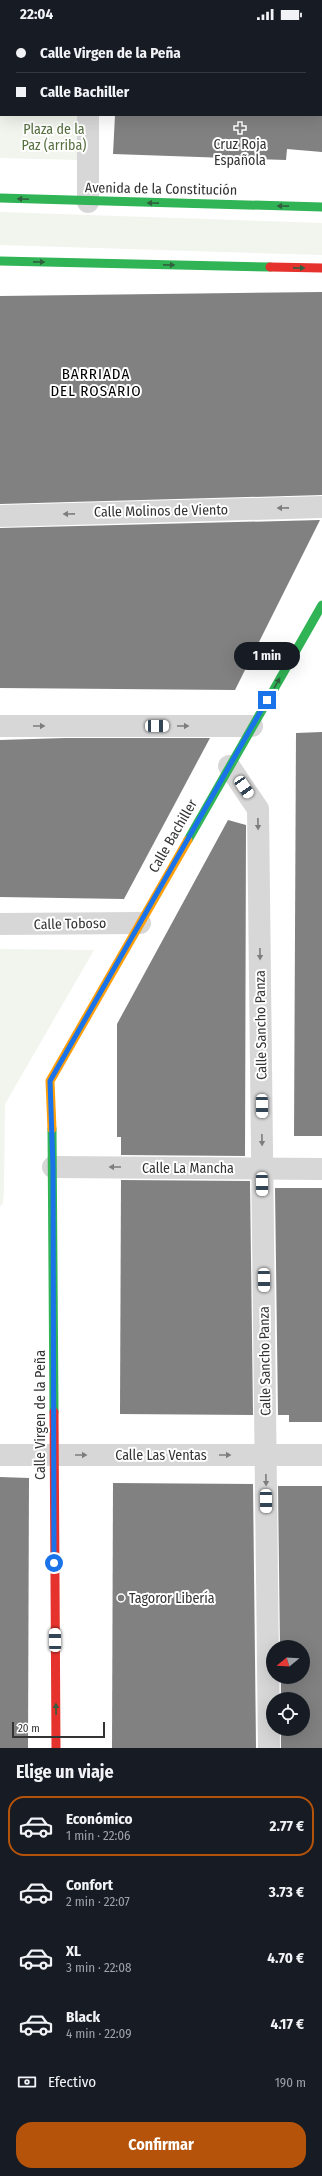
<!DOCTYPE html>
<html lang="es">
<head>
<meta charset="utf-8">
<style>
	:root { --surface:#171b24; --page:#242831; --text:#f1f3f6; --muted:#9ea1a6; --line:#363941; --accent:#b45309 }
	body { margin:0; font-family:"Fira Sans Condensed",sans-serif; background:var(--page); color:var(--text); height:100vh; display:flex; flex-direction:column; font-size:15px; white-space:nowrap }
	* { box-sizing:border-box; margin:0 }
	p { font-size:13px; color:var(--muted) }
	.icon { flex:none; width:22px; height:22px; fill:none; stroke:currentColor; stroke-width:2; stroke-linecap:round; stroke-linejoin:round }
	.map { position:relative; height:1720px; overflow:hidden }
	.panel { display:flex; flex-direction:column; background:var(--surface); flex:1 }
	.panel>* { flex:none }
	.hud { position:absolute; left:0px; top:0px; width:322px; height:88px; box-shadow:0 4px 16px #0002; display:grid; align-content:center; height:88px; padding:0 16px; background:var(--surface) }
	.needle { width:26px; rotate:252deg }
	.controls { position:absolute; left:266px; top:1612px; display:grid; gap:8px }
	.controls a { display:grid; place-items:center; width:44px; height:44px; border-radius:50%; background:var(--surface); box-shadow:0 4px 16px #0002; font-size:20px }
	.scale { position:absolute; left:12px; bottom:10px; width:93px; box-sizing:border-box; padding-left:4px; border:2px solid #333; border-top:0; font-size:11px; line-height:14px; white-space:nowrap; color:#333; -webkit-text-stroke:3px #fff; paint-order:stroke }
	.end { position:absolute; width:18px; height:18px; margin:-9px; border:5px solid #1a73e8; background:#fff; box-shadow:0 0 0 2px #fff }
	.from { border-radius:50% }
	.bubble { position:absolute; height:28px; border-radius:14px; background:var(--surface); box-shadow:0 4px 16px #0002; font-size:13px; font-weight:700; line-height:28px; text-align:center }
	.car { position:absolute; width:12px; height:24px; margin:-12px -6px; border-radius:5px; box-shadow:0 0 3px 1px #0007; background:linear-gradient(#fff 24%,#345 0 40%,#fff 0 76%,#345 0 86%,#fff 0) }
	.hud b { display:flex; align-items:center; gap:14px; height:38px; font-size:15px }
	.hud b+b { border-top:1px solid var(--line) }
	.hud i { width:10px; height:10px; background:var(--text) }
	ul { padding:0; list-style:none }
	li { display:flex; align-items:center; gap:12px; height:60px; margin:0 8px 6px; padding:0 8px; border:2px solid transparent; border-radius:16px }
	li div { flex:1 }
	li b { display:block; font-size:15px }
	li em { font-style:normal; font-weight:700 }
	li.current { border-color:var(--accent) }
	li>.icon { width:36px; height:36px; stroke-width:1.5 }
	h2 { padding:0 16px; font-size:18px; line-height:48px }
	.pay { display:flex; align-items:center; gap:10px; height:44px; padding:0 16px; font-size:15px }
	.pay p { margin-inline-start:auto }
	.primary-button { display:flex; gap:8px; margin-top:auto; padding:8px 16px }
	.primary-button a { flex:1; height:46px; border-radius:16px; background:var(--accent); color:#fff; font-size:16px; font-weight:700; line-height:46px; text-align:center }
	.status { display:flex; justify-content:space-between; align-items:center; height:28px; padding:0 20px; background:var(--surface); direction:ltr }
	.status svg { height:11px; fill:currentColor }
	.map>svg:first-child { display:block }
</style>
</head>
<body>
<div class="status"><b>22:04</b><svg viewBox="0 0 49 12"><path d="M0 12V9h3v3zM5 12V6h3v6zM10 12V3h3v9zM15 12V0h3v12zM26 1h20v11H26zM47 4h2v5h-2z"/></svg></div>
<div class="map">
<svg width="322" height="1720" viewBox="0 0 322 1720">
	<rect width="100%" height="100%" fill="#fff"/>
	<g fill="#f1f5ed">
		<path d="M0,0H78L1,1V87H78L79,132L0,130Z"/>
		<path d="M0,184L322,195V227L0,217Z"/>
		<path d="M0,921L94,922L5,1076L4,1162L3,1175L0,1179Z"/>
	</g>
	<g fill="#818181">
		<path d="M115,87H322V124L287,121L286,132L113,126Z"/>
		<path d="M322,264V467L0,476V268Z"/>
		<path d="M320,492L235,662L0,660V500Z"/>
		<path d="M322,704V1108H294L296,705Z"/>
		<path d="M65,710H210L124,871L0,869V712Z"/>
		<path d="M228,792L246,797L245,1128L121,1127V1109H117V996Z"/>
		<path d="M121,1152L250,1153L253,1387L120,1386Z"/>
		<path d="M275,1160H322V1394H289V1387H278Z"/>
		<path d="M0,1449L29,1450L28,1720H0Z"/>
		<path d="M113,1455L253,1456L256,1720H112Z"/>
		<path d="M278,1458H322V1720H281V1701H303V1671H281V1649H303V1619H280Z"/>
	</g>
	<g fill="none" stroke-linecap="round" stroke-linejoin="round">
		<g stroke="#d7d7d7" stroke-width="22">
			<path d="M88,0V1"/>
			<path d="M88,87V174"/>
			<path d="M0,488L322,479"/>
			<path d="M0,698H252"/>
			<path d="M229,738L258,781L269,1720"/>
			<path d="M0,896L140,895"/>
			<path d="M53,1139L322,1141"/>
			<path d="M0,1427H322"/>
		</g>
		<g stroke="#30b455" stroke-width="9">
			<path d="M0,170L322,179"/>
			<path d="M0,233L270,239"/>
			<path d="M188,812L322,577"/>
			<path d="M52,1101L54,1384"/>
		</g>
		<path stroke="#ff9f0a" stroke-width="9" d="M52,1101L50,1053L188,812"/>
		<g stroke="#e5322d" stroke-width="9">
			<path d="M270,239L322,240"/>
			<path d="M54,1384L56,1720"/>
		</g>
	</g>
	<defs><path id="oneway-solid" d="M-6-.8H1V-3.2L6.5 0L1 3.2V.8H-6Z"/></defs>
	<g fill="#32603f">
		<use href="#oneway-solid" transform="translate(23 171) rotate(-177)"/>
		<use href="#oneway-solid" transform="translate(153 175) rotate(-179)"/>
		<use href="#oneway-solid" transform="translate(283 178) rotate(-179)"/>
		<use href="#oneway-solid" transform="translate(39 234) rotate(1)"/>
		<use href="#oneway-solid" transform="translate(169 237) rotate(1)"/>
		<use href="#oneway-solid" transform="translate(299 240) rotate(1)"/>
		<use href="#oneway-solid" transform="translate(277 655) rotate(-60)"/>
		<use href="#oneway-solid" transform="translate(56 1681) rotate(-91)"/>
	</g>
	<g fill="#7d7d7d">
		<use href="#oneway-solid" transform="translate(283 480) rotate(179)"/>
		<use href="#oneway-solid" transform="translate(69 486) rotate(179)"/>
		<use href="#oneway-solid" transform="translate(39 698)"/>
		<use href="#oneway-solid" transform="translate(183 698)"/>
		<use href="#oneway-solid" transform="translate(258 796) rotate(89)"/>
		<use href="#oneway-solid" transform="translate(260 926) rotate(89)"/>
		<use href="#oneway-solid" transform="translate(262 1112) rotate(89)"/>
		<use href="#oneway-solid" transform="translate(115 1139) rotate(-180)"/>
		<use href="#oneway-solid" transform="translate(81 1427)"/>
		<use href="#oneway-solid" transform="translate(225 1427)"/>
		<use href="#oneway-solid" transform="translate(266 1452) rotate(89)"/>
	</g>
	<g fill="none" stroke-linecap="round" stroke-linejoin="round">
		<path stroke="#1a73e8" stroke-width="5" d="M54,1535L53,1139L50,1053L267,672"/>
	</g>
	<g fill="#7a7a7a" stroke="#fff" stroke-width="1.5">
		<path d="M238 94h4v4h4v4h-4v4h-4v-4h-4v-4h4z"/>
		<circle cx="121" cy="1570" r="4"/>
	</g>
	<g text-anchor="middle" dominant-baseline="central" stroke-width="4" stroke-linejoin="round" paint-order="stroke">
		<g font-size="14" fill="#56703f" stroke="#fff">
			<text x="54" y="101">Plaza de la<tspan x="54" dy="16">Paz (arriba)</tspan></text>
		</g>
		<g font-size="14" fill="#333" stroke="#fff">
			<text x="240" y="116">Cruz Roja<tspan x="240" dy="16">Española</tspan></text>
			<text x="129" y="1570" text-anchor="start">Tagoror Libería</text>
		</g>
		<g font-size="14" fill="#333" stroke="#fff">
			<text transform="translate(161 161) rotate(1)">Avenida de la Constitución</text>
			<text transform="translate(161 483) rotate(-1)">Calle Molinos de Viento</text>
			<text transform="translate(173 808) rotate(-60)">Calle Bachiller</text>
			<text transform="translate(70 896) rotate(-1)">Calle Toboso</text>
			<text transform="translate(261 997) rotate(-91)">Calle Sancho Panza</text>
			<text x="188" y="1140">Calle La Mancha</text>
			<text transform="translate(265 1333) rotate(-91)">Calle Sancho Panza</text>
			<text transform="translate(40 1387) rotate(-90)">Calle Virgen de la Peña</text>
			<text x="161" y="1427">Calle Las Ventas</text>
		</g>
		<g font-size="15" letter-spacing="1" fill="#000" stroke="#fff">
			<text x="96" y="346">BARRIADA<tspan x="96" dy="17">DEL ROSARIO</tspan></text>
		</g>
	</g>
</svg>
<div class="controls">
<a><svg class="needle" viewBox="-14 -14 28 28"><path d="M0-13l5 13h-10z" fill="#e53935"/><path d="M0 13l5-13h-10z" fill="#9ea1a6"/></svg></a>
<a><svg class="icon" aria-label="locate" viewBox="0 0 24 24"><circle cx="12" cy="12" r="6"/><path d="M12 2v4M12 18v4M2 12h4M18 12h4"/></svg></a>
</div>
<div class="scale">20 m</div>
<i class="end from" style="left:54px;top:1535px"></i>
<i class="end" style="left:267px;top:672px"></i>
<div class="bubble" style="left:234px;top:614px;width:66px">1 min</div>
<i class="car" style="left:157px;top:698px;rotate:90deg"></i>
<i class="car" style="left:244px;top:759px;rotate:146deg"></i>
<i class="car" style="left:262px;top:1078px;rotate:179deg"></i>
<i class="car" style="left:262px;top:1156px;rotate:179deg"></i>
<i class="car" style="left:264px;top:1252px;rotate:179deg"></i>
<i class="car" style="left:266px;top:1473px;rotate:179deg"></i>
<i class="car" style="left:55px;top:1612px;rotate:359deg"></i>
<div class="hud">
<b><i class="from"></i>Calle Virgen de la Peña</b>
<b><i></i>Calle Bachiller</b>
</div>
</div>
<section class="panel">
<h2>Elige un viaje</h2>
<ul>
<li class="current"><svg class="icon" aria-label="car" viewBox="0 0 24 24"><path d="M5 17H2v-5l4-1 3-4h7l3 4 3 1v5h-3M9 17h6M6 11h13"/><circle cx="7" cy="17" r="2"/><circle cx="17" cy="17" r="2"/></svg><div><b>Económico</b><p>1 min · 22:06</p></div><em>2.77 €</em></li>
<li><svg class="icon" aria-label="car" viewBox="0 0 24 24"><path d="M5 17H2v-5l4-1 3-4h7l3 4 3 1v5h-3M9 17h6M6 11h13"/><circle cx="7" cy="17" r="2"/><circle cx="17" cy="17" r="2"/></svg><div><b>Confort</b><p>2 min · 22:07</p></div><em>3.73 €</em></li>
<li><svg class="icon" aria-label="car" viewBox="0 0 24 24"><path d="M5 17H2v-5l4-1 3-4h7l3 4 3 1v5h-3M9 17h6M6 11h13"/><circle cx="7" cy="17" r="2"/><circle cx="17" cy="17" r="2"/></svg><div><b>XL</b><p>3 min · 22:08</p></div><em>4.70 €</em></li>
<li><svg class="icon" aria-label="car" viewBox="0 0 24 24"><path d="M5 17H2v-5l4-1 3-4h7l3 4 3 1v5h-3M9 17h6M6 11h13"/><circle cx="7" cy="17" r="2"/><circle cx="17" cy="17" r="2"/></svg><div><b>Black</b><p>4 min · 22:09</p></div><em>4.17 €</em></li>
</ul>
<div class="pay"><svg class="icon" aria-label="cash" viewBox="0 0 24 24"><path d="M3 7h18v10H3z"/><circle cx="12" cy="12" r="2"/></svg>Efectivo<p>190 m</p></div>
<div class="primary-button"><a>Confirmar</a></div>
</section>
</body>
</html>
